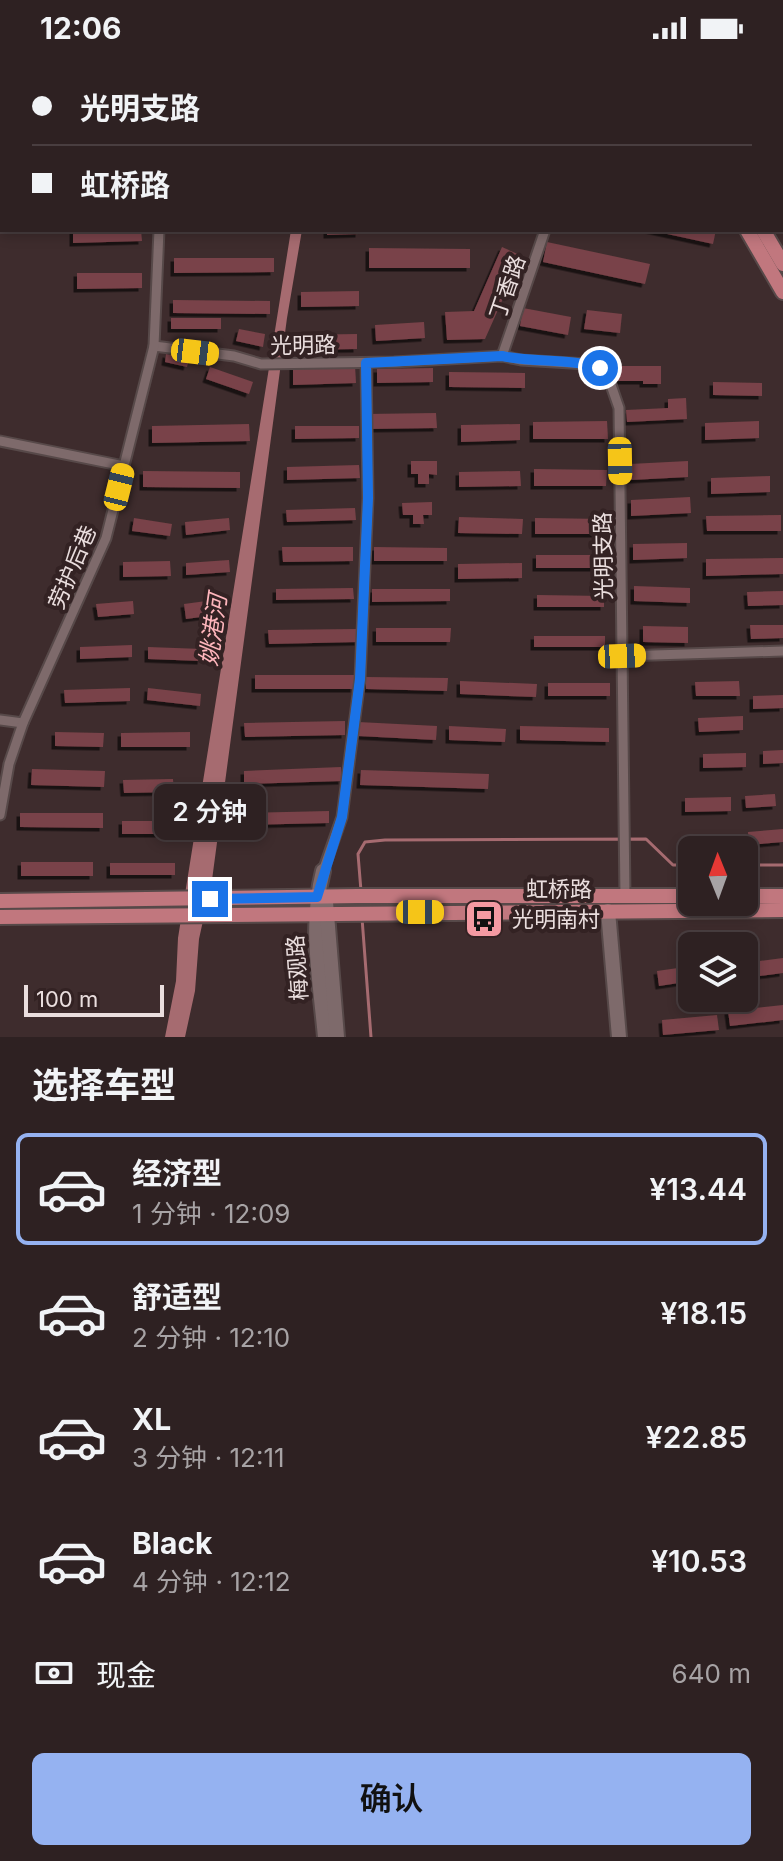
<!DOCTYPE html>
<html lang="zh">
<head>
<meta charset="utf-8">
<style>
	:root { --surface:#2e2122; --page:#3a2e2f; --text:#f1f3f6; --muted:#a7a3a5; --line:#493e40; --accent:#95b2f1 }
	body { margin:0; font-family:Inter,"Noto Sans SC",sans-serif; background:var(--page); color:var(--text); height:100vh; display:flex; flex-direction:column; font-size:30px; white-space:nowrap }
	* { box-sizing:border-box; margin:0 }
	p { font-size:26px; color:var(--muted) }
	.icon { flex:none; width:44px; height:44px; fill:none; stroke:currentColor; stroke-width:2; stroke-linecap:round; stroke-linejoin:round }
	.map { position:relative; height:981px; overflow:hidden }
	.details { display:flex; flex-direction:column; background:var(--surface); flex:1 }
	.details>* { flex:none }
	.top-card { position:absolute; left:0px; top:0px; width:784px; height:176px; box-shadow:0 4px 12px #0003,0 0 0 2px var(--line); display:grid; align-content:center; height:176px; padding:0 32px; background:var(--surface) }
	.needle { width:52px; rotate:359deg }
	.tools { position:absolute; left:678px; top:780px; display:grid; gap:16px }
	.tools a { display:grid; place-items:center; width:80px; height:80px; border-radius:12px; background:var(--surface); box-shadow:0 4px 12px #0003,0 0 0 2px var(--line); font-size:40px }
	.scale { position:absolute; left:24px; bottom:20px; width:140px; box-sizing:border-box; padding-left:8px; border:4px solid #eadede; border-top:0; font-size:22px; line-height:28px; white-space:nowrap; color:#eadede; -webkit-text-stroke:6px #332223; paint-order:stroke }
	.end { position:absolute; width:36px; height:36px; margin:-18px; border:10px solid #1a73e8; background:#fff; box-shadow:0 0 0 4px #fff }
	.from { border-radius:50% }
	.bubble { position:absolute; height:56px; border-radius:12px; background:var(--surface); box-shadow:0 4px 12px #0003,0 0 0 2px var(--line); font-size:26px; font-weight:600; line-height:56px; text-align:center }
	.car { position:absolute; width:24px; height:48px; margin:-24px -12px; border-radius:10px; box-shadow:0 0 6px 2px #0007; background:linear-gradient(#f5c518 24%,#345 0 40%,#f5c518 0 76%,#345 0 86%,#f5c518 0) }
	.top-card b { display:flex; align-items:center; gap:28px; height:76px; font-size:30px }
	.top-card b+b { border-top:2px solid var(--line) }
	.top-card i { width:20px; height:20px; background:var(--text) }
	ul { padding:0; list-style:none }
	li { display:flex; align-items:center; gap:24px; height:112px; margin:0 16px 12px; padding:0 16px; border:4px solid transparent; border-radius:12px }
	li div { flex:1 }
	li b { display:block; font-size:30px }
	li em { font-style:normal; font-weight:600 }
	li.active { border-color:var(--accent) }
	li>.icon { width:72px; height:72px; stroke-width:1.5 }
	h2 { padding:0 32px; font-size:36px; line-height:96px }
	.pay { display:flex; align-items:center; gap:20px; height:88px; padding:0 32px; font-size:30px }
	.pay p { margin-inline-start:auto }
	.button { display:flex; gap:16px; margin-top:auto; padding:16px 32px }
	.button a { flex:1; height:92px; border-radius:12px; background:var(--accent); color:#111; font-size:32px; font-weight:600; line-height:92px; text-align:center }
	.status { display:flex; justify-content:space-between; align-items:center; height:56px; padding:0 40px; background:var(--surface); direction:ltr }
	.status svg { height:22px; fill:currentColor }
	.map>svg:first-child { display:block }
</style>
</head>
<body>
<div class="status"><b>12:06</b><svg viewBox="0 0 49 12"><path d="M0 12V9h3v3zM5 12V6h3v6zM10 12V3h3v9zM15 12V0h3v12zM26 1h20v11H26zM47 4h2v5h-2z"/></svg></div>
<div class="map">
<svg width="783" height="981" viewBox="0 0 783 981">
	<defs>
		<filter id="shadow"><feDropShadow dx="-3.5" dy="3.5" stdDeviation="0" flood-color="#0009"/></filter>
	</defs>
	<rect width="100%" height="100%" fill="#3e2c2d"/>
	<path fill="#a66b70" d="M291,174H302L287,262L212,824L199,883L195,935L185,981H165L176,925L178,882Z"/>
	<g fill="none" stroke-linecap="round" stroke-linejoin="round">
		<g stroke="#a66b70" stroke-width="3">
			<path d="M744,809H783"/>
			<path d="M361,835L358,798L365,786L385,784L646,783L673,809H692"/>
			<path d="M362,862L371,981"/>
		</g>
	</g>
	<g fill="#794248" filter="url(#shadow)">
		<path d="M73,174H141L142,185L73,187Z"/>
		<path d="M327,174H359V178L327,179Z"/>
		<path d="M649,174H716L713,188Z"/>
		<path d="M547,186L650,208L645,228L543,206Z"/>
		<path d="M502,191L522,200L485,283L447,284L445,256L474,255Z"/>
		<path d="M369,192L470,193V212H369Z"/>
		<path d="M174,202H274V216L174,217Z"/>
		<path d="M77,217H142V232L77,233Z"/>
		<path d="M359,235V250L301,251V236Z"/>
		<path d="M173,244L270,245V258L173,257Z"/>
		<path d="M523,252L571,261L568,279L520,270Z"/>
		<path d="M587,254L622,258L620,277L584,273Z"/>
		<rect x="171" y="262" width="50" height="11"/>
		<path d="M424,266L425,282L376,285L375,269Z"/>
		<path d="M239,273L265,278L263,291L236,285Z"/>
		<path d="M357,278V293L295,294V279Z"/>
		<path d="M166,298L189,303L187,311L165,306Z"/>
		<path d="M355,309L356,327L293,329V310Z"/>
		<path d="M609,310H661V328H643V325H609Z"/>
		<path d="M210,311L253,326L249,338L206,323Z"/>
		<path d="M433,312V326L377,327V313Z"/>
		<path d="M449,316L525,317V332L449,331Z"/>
		<path d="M713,326L762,327V340L713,339Z"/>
		<path d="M686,342L687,363L627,366L626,354L668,352V343Z"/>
		<path d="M436,357L437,372L367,373V358Z"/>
		<path d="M607,365L608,383H533V366Z"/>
		<path d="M759,365V382L705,384V367Z"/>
		<path d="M249,368L250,385L152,387V370Z"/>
		<path d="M520,368V384L461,386V369Z"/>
		<path d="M295,370H359V382L295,383Z"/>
		<path d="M411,405H437V419L429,418V428H418V418H411Z"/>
		<path d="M688,405V421L631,424L630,408Z"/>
		<path d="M359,409L360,422L287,424V411Z"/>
		<path d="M534,413L607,414L606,430H534Z"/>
		<path d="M143,415L240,416V432L143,431Z"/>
		<path d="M520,415L521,430L459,431V416Z"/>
		<path d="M770,420V436L711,438V422Z"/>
		<path d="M690,441L691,457L631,460V444Z"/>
		<path d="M432,446V459H423L424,468H413V459H403L402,447Z"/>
		<path d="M355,452L356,464L287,466L286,454Z"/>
		<path d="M781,459V475H707L706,460Z"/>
		<path d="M459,461L523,463L522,478L458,477Z"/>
		<path d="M134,462L172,468L170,480L132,475Z"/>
		<path d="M229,462L230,474L186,479L185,466Z"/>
		<path d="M535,462L606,463L607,478H535Z"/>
		<path d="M687,487V502L633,504V488Z"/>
		<path d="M282,491H353V505L283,506Z"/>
		<path d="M374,491L447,492V505H374Z"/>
		<rect x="536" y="499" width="67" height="13"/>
		<path d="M783,502V518L706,520V503Z"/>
		<path d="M229,504L230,516L186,519V507Z"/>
		<path d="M170,505L171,520L123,521V506Z"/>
		<path d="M522,507V522L458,523V508Z"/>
		<path d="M634,530L690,532V547L634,545Z"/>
		<path d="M353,532L354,543L276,544V533Z"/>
		<path d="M372,533H450V545L372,546Z"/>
		<path d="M783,535V549L748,550L747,536Z"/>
		<path d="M537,539L604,540V551H537Z"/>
		<path d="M221,543L223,558L186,563L184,548Z"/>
		<path d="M133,545L134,558L98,561L96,548Z"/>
		<path d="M750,569H783V582L751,583Z"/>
		<path d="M643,570L688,571V587L643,586Z"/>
		<path d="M376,572H451L450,586H376Z"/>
		<path d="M357,573L358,586L269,588L268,574Z"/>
		<rect x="534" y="580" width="71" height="11"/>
		<path d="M132,589V601L80,603V591Z"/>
		<path d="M148,591L202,593L201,605L148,603Z"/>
		<rect x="255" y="619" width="99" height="14"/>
		<path d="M366,621L448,622L447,635L366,633Z"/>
		<path d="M460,625L537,628L536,641L460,638Z"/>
		<path d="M739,625L740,640H696L695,626Z"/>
		<rect x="548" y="627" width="62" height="13"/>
		<path d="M130,632V645L65,647L64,634Z"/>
		<path d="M148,632L201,638L200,650L147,644Z"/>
		<path d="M783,639V652L753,653V640Z"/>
		<path d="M743,660V674L699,676L698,662Z"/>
		<path d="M345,665V679L245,681L244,667Z"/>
		<path d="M358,666L437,670L436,684L358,680Z"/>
		<path d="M449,670L506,673L505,686L449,684Z"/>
		<path d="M520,670L609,672V686L520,684Z"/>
		<path d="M55,676L104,677L103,691L55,690Z"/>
		<path d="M190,676V691H121V677Z"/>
		<path d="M783,694V707L763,708V695Z"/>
		<path d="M746,697V711L703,712V698Z"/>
		<path d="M341,711L342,725L244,728V715Z"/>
		<path d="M32,713L105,715L104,731L31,729Z"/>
		<path d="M361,714L489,718L488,733L360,729Z"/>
		<path d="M173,723L174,736L124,737L123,724Z"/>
		<path d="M775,738L776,750L746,752L745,740Z"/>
		<path d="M731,741V755L685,756V742Z"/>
		<path d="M329,755V767L240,769V757Z"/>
		<path d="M20,757H103V772L20,771Z"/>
		<rect x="122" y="765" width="49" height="13"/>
		<path d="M783,773V786L749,789L748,776Z"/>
		<path d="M733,778V791H686V779Z"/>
		<rect x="21" y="806" width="72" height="14"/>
		<rect x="110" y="807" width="65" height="12"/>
		<path d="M783,902V917L744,922V907Z"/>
		<path d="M692,910V925L659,930L657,915Z"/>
		<path d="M783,949V964L730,970L728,955Z"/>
		<path d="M717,959L719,974L663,979L662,964Z"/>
	</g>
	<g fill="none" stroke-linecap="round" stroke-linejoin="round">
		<g stroke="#574949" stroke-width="13">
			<g id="street">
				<path d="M162,2V0"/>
				<path d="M582,2V0"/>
				<path d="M154,290L234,300L261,308L394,306L502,300L521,304L587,308L600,312L611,329L619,352L625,840"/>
				<path d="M502,300L545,174"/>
				<path d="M0,385L124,410"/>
				<path d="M622,600L783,595"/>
				<path d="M0,664L23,667"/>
				<path d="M0,759L9,708L23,667L106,482L154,290L159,174"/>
				<path d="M323,815L342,761L360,623L368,442L366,307"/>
			</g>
		</g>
		<g stroke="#574949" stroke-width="18">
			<g id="secondary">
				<path d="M323,815C309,870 320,925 325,981"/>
				<path d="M326,846L337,981"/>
				<path d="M608,855L619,981"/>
			</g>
		</g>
		<g stroke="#574949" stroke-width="18">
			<g id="primary">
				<path d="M667,0L668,2"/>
				<path d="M681,0V2"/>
				<path d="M747,174L783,236"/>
				<path d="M763,174L783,208"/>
				<path d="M744,840H783"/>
				<path d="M0,845L357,840H692"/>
				<path d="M0,861L783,854"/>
			</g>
		</g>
		<use href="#street" stroke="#7e6a6b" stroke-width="9"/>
		<use href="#secondary" stroke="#7e6a6b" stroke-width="14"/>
		<use href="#primary" stroke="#c1777e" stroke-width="14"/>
	</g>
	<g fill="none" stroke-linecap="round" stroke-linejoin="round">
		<path stroke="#1a73e8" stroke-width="10" d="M210,843L317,841L342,761L360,623L368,442L366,307L502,300C534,307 569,302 600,312"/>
	</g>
	<defs>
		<g id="bus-square" transform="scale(2)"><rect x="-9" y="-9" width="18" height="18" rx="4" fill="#f49aa2" stroke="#332223"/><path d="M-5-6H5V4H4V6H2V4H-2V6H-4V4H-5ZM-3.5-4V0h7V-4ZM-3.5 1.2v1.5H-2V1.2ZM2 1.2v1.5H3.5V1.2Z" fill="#111"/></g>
	</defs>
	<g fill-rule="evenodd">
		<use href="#bus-square" x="484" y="863"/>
	</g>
	<g text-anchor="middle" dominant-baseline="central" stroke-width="8" stroke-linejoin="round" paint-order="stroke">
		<g font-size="22" fill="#eadede" stroke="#332223">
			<text transform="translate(507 231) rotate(-71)">丁香路</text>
			<text transform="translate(303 289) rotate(-1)">光明路</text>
			<text transform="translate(603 500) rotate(-91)">光明支路</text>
			<text transform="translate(72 511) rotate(-67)">劳护后巷</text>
			<text x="559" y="833">虹桥路</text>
			<text transform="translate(297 912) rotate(-94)">梅观路</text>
		</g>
		<g font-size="22" fill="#eadede" stroke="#332223" text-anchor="start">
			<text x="512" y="863">光明南村</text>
		</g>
		<g font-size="24" font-style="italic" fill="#feb6bc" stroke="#332223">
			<text transform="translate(213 574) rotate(-82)">姚港河</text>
		</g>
	</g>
</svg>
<div class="tools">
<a><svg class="needle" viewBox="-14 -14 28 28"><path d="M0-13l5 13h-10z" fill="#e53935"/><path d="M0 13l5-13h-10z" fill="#a7a3a5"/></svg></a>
<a><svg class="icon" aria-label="layers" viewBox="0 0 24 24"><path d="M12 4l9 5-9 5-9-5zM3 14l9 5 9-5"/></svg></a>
</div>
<div class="scale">100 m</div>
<i class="end from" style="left:600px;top:312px"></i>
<i class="end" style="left:210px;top:843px"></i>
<div class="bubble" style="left:154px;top:728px;width:112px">2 分钟</div>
<i class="car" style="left:195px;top:296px;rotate:97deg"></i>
<i class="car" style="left:620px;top:405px;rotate:179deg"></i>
<i class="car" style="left:119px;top:431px;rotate:14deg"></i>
<i class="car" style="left:622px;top:600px;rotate:88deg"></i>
<i class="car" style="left:420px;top:856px;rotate:90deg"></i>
<div class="top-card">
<b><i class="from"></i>光明支路</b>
<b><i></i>虹桥路</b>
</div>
</div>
<section class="details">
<h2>选择车型</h2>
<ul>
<li class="active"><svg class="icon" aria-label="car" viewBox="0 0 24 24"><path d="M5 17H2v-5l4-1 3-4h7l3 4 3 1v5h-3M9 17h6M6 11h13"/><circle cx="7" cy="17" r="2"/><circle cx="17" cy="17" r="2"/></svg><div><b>经济型</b><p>1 分钟 · 12:09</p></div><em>¥13.44</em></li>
<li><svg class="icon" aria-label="car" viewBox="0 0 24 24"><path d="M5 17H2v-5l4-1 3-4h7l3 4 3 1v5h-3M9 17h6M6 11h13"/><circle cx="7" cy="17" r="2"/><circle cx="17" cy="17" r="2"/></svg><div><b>舒适型</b><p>2 分钟 · 12:10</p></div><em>¥18.15</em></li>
<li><svg class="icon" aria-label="car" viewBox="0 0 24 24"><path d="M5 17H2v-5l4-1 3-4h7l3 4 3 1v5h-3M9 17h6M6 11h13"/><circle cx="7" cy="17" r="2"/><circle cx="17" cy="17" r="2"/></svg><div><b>XL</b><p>3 分钟 · 12:11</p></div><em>¥22.85</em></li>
<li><svg class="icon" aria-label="car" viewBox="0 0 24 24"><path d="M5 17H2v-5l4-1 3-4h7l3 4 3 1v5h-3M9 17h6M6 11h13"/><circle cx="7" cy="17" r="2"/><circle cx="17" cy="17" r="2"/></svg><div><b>Black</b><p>4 分钟 · 12:12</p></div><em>¥10.53</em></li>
</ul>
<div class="pay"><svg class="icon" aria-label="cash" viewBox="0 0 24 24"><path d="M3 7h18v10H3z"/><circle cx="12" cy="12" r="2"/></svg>现金<p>640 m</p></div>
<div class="button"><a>确认</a></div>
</section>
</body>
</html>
